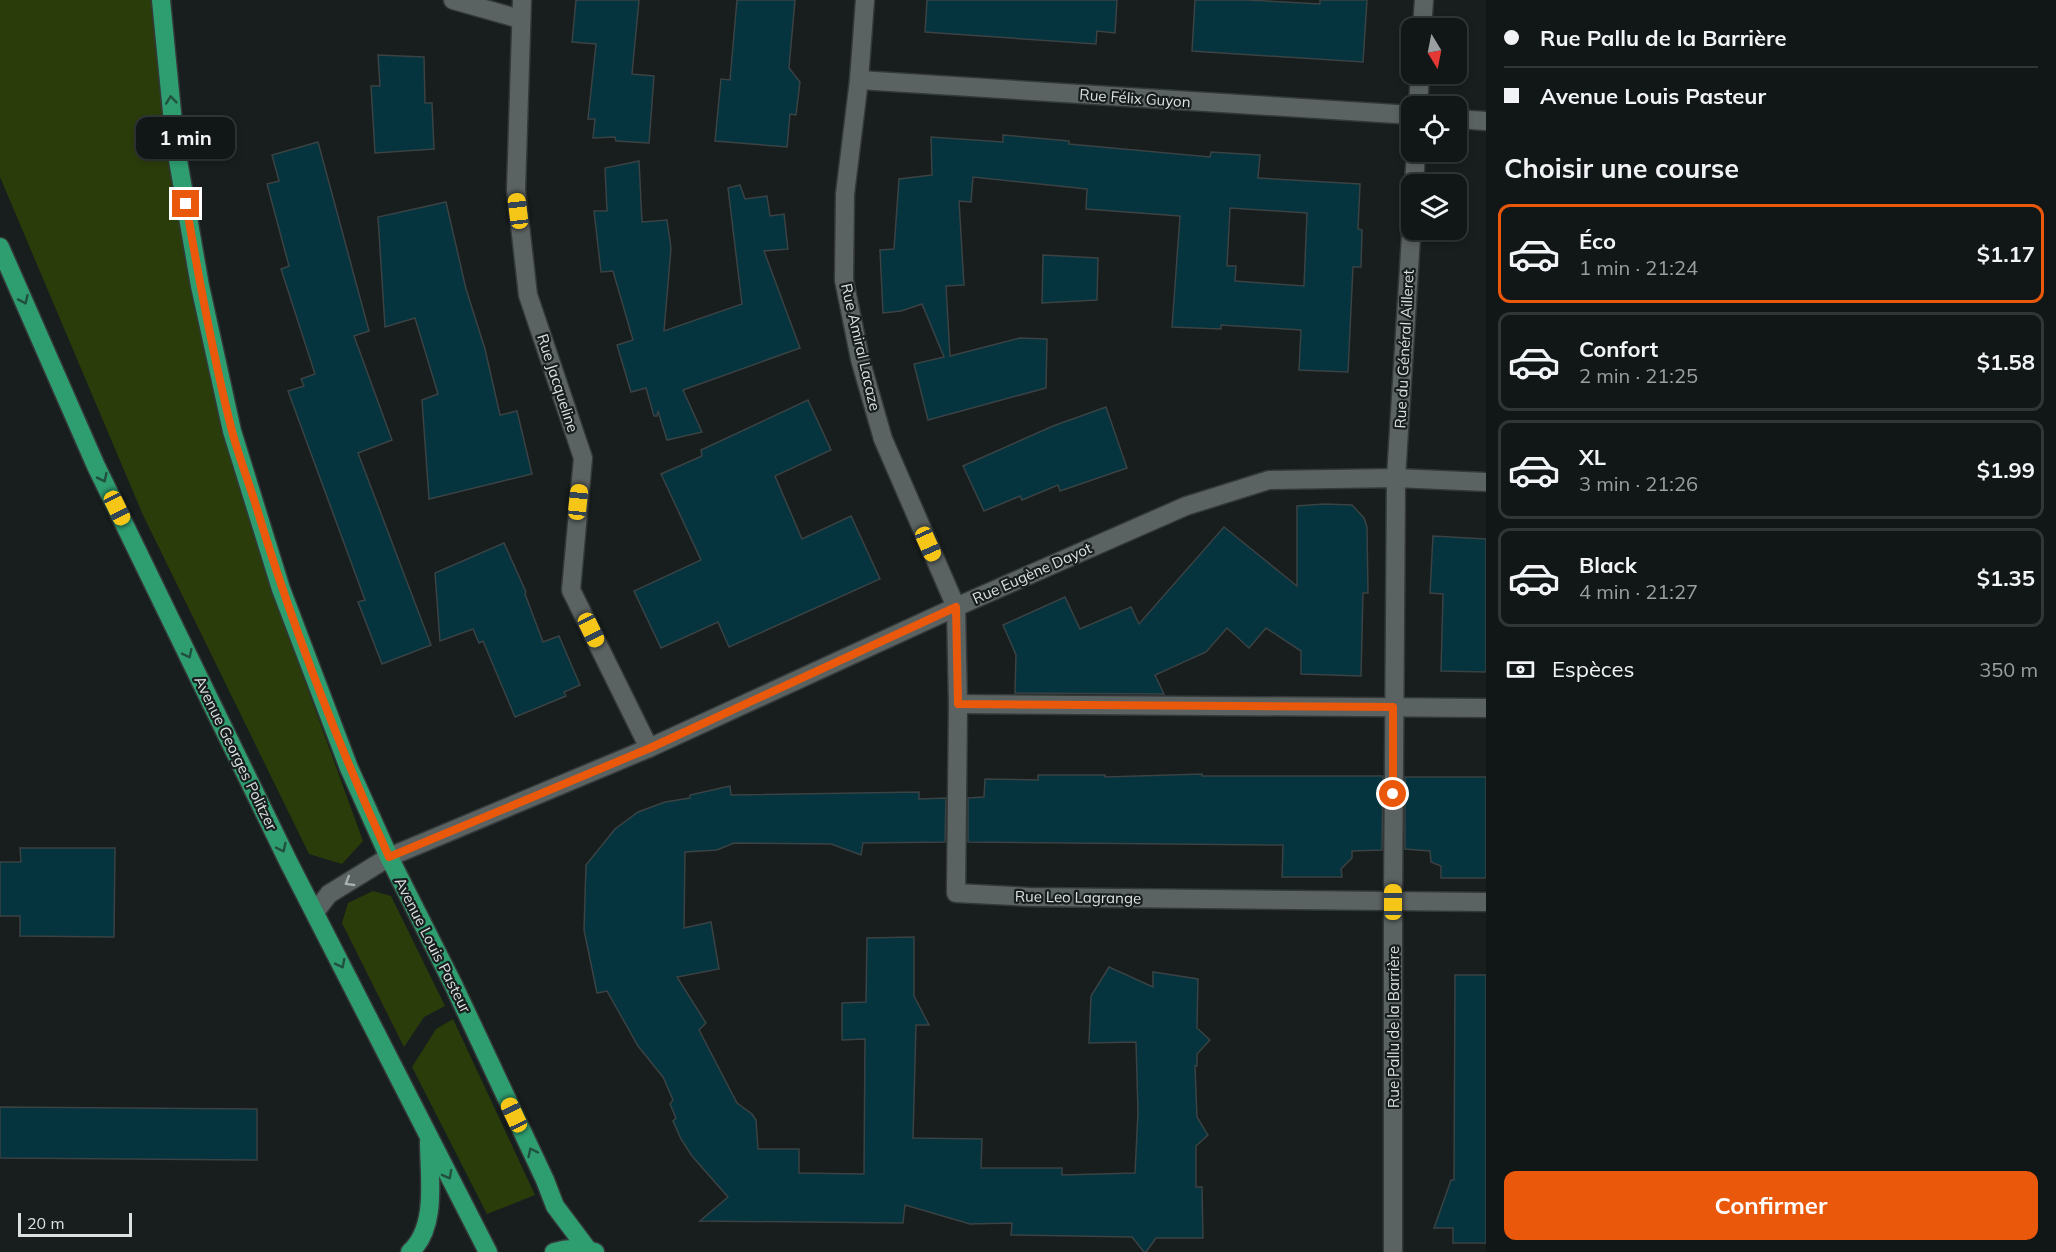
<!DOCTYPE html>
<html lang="fr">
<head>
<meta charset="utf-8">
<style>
	:root { --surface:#111616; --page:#1e2323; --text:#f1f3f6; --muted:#9c9fa1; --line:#303535; --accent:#ea580c }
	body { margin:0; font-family:Mulish,sans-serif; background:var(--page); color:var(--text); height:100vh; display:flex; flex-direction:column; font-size:22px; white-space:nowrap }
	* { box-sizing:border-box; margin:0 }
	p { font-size:20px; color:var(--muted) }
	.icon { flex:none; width:33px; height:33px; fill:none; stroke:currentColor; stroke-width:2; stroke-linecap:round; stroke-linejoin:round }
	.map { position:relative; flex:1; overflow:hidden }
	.panel { display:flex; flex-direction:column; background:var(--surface); width:570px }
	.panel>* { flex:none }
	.guide { display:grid; align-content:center; height:132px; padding:0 18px; background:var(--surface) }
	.needle { width:39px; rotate:170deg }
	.buttons { position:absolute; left:1401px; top:18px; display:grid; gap:12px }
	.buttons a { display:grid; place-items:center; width:66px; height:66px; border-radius:12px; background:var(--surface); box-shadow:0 3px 9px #0003,0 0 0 2px var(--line); font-size:30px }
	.scale { position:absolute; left:18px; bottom:15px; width:114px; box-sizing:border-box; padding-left:6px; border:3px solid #dce1e0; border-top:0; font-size:16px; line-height:21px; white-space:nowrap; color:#dce1e0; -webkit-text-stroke:4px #171e1d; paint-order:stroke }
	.end { position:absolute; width:27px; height:27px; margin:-14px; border:8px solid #ea580c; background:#fff; box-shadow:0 0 0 3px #fff }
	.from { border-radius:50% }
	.bubble { position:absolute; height:42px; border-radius:12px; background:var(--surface); box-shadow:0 3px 9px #0003,0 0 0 2px var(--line); font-size:20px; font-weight:700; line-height:42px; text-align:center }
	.car { position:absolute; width:18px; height:36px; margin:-18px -9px; border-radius:8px; box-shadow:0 0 4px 2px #0007; background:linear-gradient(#f5c518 24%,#345 0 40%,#f5c518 0 76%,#345 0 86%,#f5c518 0) }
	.guide b { display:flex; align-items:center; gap:21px; height:57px; font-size:22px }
	.guide b+b { border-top:2px solid var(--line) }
	.guide i { width:15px; height:15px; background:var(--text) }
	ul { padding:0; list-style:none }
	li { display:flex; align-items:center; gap:18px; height:99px; margin:0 12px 9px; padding:0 6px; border:3px solid var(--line); border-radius:12px }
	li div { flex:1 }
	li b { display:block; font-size:22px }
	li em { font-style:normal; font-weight:700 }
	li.selected { border-color:var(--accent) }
	li>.icon { width:54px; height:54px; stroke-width:1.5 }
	h2 { padding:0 18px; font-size:27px; line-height:72px }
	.pay { display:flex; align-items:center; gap:15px; height:66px; padding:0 18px; font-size:22px }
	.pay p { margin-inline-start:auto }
	.button { display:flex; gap:12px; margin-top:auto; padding:12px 18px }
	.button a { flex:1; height:69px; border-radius:12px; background:var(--accent); color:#fff; font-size:24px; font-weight:700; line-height:69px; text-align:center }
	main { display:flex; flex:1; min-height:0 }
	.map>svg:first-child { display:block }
</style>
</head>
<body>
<main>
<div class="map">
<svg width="1486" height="1252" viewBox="0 0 1486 1252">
	<rect width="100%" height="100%" fill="#171e1d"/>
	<g fill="#2b3c0b">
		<path d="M0,0H151L166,149L192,290L274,596L363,841L342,864L309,854L143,515L0,177Z"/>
		<path d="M373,891L391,896L445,1006L424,1017L404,1047L342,923L348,903Z"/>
		<path d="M453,1019L535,1195L487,1214L412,1067L436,1029Z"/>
	</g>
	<g fill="#05333e" stroke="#3a4244" stroke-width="1.5" fill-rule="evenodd">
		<path d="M576,0H639L632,74L654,76L649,143L616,141L615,137L593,138L595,119H588L596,44L572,42Z"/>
		<path d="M737,0H795L789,68L800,82L796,115L790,114L787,147L715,141L721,79L730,80Z"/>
		<path d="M927,0H1117L1115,33L1097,31L1096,44L925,32Z"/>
		<path d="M1195,0H1247L1320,4V0H1367L1363,62L1192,51Z"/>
		<path d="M378,55L424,57L425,103H432L434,149L375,153L371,86H380Z"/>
		<path d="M1003,135L1069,141V144L1210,157L1211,152L1260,155L1258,178L1360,184L1358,229L1362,230L1361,267H1353L1348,372L1299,370L1301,330L1221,325V329L1172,327L1180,216L1086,209L1087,189L973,177L971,202L959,201L964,285L946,286L950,356L1020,338L1047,339L1046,388L928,420L914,364L944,357L922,304L901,311L883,313L880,250L894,249L899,179L932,175L931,137L1003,142ZM1230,208L1307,213L1304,286L1235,281L1236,266H1227Z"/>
		<path d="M318,142L369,331L354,336L392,440L358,453L431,645L382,664L358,602L365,600L288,391L304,386L301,379L315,374L281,269L289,266L267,184L279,181L272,155Z"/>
		<path d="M639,161L642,222L667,220L671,248L664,331L742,304L728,188L740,185L745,199L767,196L770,216L784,214L788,249L764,251L800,348L683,390L702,432L667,440L658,411L657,416H654L646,388L631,392L617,345L633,340L613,271L601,272L594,211H607L605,168Z"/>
		<path d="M446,202L466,289L485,349L500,415L517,411L532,474L429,499L422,400L438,394L415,318L385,327L378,217Z"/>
		<path d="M1043,255L1098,258L1097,300L1042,303Z"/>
		<path d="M808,400L831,450L775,476L802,539L851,516L880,579L729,647L718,622L661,648L634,591L701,560L661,474L702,456L701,450Z"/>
		<path d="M1106,407L1127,468L1060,491L1058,485L1022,500L1020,496L984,511L963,466L1053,426Z"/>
		<path d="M1324,504L1352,505L1364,518L1367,527L1368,593H1363L1361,676L1301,674V651L1266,628L1249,648L1227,628L1206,652L1155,675L1164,694L1015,693L1016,655L1003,625L1065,597L1080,629L1131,607L1139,624L1224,527L1297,586V506Z"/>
		<path d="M1433,536L1486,539V672L1441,671L1443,594L1430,593Z"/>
		<path d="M504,543L526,592L525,594L543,642L559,636L580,685L564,692L566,696L515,717L483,641L479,643L473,629L440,641L435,573Z"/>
		<path d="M1202,774V776H1383L1382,850L1352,851V858L1341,869L1342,877H1282L1283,845L968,842V798L984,797L985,779L1038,780V775H1105V777Z"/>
		<path d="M1405,777H1486V878H1441V866L1431,862L1430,851L1405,849Z"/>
		<path d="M730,786L731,795L919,792V799L946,798L945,842L863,843L861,855L831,844L734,843L717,850L685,852L684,928L711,922L719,969L677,977L706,1023L699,1030L737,1103L752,1114L756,1120L758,1149H799V1173L864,1174L865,1039L842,1040V1003L866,1002L867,938L914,937V996L929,1025H916L913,1138L982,1139L981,1168H1062V1175L1135,1173L1138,1112L1136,1042L1089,1043L1091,996L1109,967L1153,987V972L1198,979L1197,1028L1210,1040L1197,1054V1066H1195L1197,1117L1208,1135L1196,1146V1187H1202L1203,1238H1156L1146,1252H1144L1132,1237L1011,1235L1012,1223L970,1224L905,1205L903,1223L700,1221L728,1197L692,1156L681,1139L673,1121L676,1118L670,1104L673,1100L663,1077L638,1046L607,991L597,993L584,930L586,865L615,829L638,812L665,802L690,798V795Z"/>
		<path d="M20,848H115L114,937L20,936V916H0V862H21Z"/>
		<path d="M1455,975H1486V1243H1453V1228H1434L1451,1180H1454Z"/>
		<path d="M0,1107L257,1109V1160L0,1158Z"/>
	</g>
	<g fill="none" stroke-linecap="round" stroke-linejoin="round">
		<g stroke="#343838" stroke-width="21">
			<g id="minor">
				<path d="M453,0L520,19"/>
				<path d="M522,0L516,190L528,295L583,458L571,590L649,748"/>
				<path d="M865,0L859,80L845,194L844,280L860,359L883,439L956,607L958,704L956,893L1030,897L1486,902"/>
				<path d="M1422,28L1424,0"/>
				<path d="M859,80L1412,115"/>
				<path d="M1418,106L1420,74"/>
				<path d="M1456,119L1486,121"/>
				<path d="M1414,184L1416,152"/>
				<path d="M958,704L1486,708"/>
				<path d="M315,912L329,894L389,857L649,748L956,607L1186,506L1269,480L1396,478L1486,482"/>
				<path d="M1393,1252V902L1396,478L1412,220"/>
			</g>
		</g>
		<g stroke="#343838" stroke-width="21">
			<g id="major">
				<path d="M161,0L175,143L200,286L232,431L281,589L349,768L389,857L453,984L545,1180L555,1206L588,1250"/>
				<path d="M0,247L96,466L288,861L488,1252"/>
				<path d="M410,1252C438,1227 429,1176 429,1142"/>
				<path d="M554,1252C567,1248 582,1248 595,1252"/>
			</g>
		</g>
		<use href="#minor" stroke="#5b6362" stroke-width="18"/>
		<use href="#major" stroke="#2e9e71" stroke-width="18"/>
	</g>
	<defs><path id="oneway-chevron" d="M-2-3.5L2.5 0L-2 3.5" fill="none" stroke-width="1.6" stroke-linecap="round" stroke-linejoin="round" transform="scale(1.5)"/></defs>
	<g stroke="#20513f">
		<use href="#oneway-chevron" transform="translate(171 100) rotate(-96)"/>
		<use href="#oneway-chevron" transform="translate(24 300) rotate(66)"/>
		<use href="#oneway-chevron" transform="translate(103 478) rotate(64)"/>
		<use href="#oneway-chevron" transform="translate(188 654) rotate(64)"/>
		<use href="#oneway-chevron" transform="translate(282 848) rotate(64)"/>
		<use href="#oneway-chevron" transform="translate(341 964) rotate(63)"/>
		<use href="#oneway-chevron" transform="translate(532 1152) rotate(-115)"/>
		<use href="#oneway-chevron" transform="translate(448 1175) rotate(62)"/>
	</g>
	<use stroke="#a8afae" href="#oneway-chevron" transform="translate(349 882) rotate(149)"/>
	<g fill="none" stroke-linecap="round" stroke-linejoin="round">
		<path stroke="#ea580c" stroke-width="8" d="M186,204C199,280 213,356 232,431C239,457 249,483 257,509C293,628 338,744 389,857L650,748L956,607L958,704L1393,707V794"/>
	</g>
	<g text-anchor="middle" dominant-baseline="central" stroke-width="4.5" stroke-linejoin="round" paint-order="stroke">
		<g font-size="15" fill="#dce1e0" stroke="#171e1d">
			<text transform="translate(1135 98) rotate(4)">Rue Félix Guyon</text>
			<text transform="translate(861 347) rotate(77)">Rue Amiral Lacaze</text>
			<text transform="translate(1404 349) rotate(-87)">Rue du Général Ailleret</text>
			<text transform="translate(558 383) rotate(72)">Rue Jacqueline</text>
			<text transform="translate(1032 573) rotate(-24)">Rue Eugène Dayot</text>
			<text transform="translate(236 753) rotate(64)">Avenue Georges Politzer</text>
			<text transform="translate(1078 897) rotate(1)">Rue Leo Lagrange</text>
			<text transform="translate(433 945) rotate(63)">Avenue Louis Pasteur</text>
			<text transform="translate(1393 1027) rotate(-90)">Rue Pallu de la Barrière</text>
		</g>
	</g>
</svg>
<div class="buttons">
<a><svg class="needle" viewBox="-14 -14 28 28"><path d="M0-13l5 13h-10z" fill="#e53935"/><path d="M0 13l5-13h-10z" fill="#9c9fa1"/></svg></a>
<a><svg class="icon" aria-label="locate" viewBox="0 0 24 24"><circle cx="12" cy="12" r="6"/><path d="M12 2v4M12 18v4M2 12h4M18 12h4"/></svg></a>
<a><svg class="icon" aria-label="layers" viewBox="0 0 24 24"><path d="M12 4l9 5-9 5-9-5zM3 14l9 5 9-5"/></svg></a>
</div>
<div class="scale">20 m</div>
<i class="end from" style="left:1393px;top:794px"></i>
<i class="end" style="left:186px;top:204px"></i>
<div class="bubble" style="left:136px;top:117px;width:99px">1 min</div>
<i class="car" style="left:518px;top:211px;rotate:353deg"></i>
<i class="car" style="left:578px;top:502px;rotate:6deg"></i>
<i class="car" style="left:117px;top:508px;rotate:154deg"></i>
<i class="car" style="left:928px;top:544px;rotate:156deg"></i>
<i class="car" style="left:591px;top:630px;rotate:154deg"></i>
<i class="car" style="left:1393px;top:902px;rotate:0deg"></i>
<i class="car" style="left:514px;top:1115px;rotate:335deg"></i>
</div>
<section class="panel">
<div class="guide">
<b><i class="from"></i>Rue Pallu de la Barrière</b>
<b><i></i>Avenue Louis Pasteur</b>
</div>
<h2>Choisir une course</h2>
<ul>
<li class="selected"><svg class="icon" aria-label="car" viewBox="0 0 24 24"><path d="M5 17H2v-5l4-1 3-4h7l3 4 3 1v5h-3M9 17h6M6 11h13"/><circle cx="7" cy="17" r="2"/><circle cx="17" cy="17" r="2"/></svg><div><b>Éco</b><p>1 min · 21:24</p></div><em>$1.17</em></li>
<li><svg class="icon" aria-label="car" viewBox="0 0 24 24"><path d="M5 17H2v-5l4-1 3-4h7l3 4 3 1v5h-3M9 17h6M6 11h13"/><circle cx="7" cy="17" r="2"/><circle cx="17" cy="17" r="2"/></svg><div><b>Confort</b><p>2 min · 21:25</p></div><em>$1.58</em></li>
<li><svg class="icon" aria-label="car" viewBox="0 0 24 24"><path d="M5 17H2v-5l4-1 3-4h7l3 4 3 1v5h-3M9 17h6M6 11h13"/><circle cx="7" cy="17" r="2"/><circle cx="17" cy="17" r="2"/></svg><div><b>XL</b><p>3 min · 21:26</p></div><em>$1.99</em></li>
<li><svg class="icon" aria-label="car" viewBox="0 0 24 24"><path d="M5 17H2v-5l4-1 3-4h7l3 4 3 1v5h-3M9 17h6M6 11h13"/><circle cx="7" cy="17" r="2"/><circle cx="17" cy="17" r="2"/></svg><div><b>Black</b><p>4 min · 21:27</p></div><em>$1.35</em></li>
</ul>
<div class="pay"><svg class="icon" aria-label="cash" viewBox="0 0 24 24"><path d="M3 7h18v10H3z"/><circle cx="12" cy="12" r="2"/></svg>Espèces<p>350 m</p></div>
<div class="button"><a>Confirmer</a></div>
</section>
</main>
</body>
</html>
